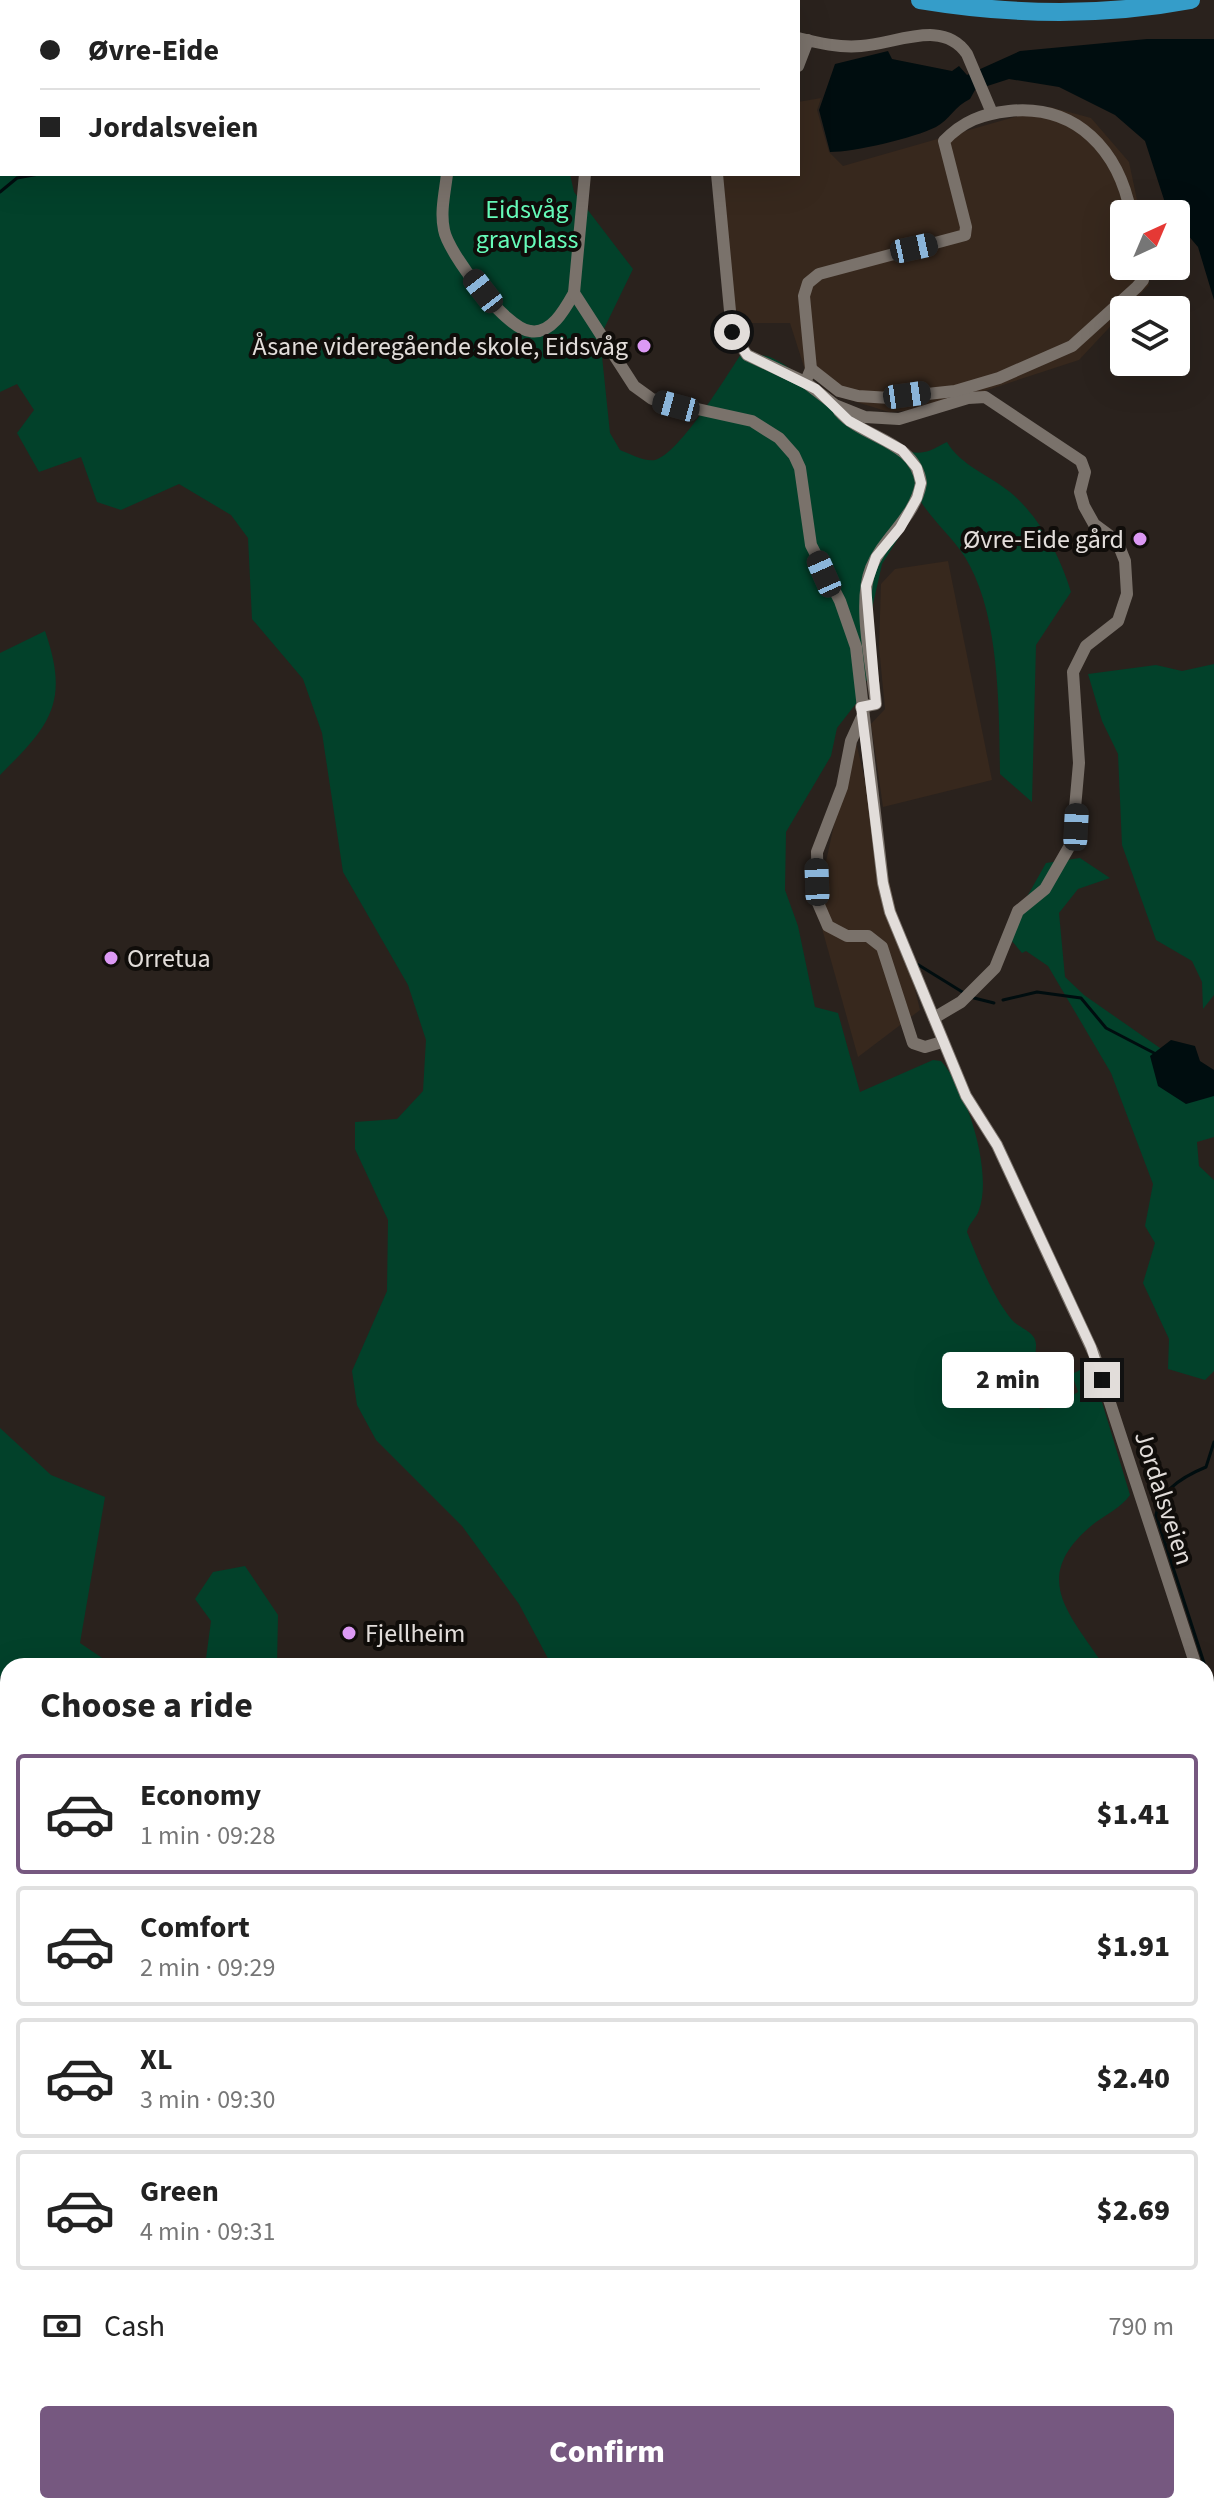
<!DOCTYPE html>
<html lang="en">
<head>
<meta charset="utf-8">
<style>
	:root { --surface:#fff; --page:#f6f6f6; --text:#222; --muted:#767676; --line:#e0e0e0; --accent:#765880 }
	body { margin:0; font-family:"Source Sans 3",sans-serif; background:var(--page); color:var(--text); height:100vh; display:flex; flex-direction:column; font-size:30px; white-space:nowrap }
	* { box-sizing:border-box; margin:0 }
	p { font-size:26px; color:var(--muted) }
	.icon { flex:none; width:44px; height:44px; fill:none; stroke:currentColor; stroke-width:2; stroke-linecap:round; stroke-linejoin:round }
	.map { position:relative; flex:1; overflow:hidden }
	.sheet { position:absolute; left:0px; top:1658px; width:1214px; height:856px; display:flex; flex-direction:column; background:var(--surface); border-radius:24px 24px 0 0; box-shadow:0 8px 32px #0002 }
	.sheet>* { flex:none }
	.top-card { position:absolute; left:0px; top:0px; width:800px; height:176px; box-shadow:0 8px 32px #0002; display:grid; align-content:center; height:176px; padding:0 40px; background:var(--surface) }
	.needle { width:52px; rotate:44deg }
	.buttons { position:absolute; left:1110px; top:200px; display:grid; gap:16px }
	.buttons a { display:grid; place-items:center; width:80px; height:80px; border-radius:8px; background:var(--surface); box-shadow:0 8px 32px #0002; font-size:40px }
	.end { position:absolute; width:36px; height:36px; margin:-18px; border:10px solid #e2ddda; background:#111; box-shadow:0 0 0 4px #111 }
	.from { border-radius:50% }
	.bubble { position:absolute; height:56px; border-radius:8px; background:var(--surface); box-shadow:0 8px 32px #0002; font-size:26px; font-weight:800; line-height:56px; text-align:center }
	.car { position:absolute; width:24px; height:48px; margin:-24px -12px; border-radius:10px; box-shadow:0 0 6px 2px #0007; background:linear-gradient(#222 24%,#8ab4d8 0 40%,#222 0 76%,#8ab4d8 0 86%,#222 0) }
	.top-card b { display:flex; align-items:center; gap:28px; height:76px; font-size:30px }
	.top-card b+b { border-top:2px solid var(--line) }
	.top-card i { width:20px; height:20px; background:var(--text) }
	ul { padding:0; list-style:none }
	li { display:flex; align-items:center; gap:24px; height:120px; margin:0 16px 12px; padding:0 24px; border:4px solid var(--line); border-radius:8px }
	li div { flex:1 }
	li b { display:block; font-size:30px }
	li em { font-style:normal; font-weight:800 }
	li.on { border-color:var(--accent) }
	li>.icon { width:72px; height:72px; stroke-width:1.5 }
	h2 { padding:0 40px; font-size:36px; line-height:96px }
	.pay { display:flex; align-items:center; gap:20px; height:88px; padding:0 40px; font-size:30px }
	.pay p { margin-inline-start:auto }
	.button { display:flex; gap:16px; margin-top:auto; padding:16px 40px }
	.button a { flex:1; height:92px; border-radius:8px; background:var(--accent); color:#fff; font-size:32px; font-weight:800; line-height:92px; text-align:center }
	.map>svg:first-child { display:block }
</style>
</head>
<body>
<div class="map">
<svg width="1214" height="2514" viewBox="0 0 1214 2514">
	<rect width="100%" height="100%" fill="#2a221d"/>
	<g fill="#37281d">
		<path d="M821,98L817,110L829,152L843,166L1050,107L1091,118L1129,162L1140,214H1124V266H1147L1149,285L1079,360L929,409L889,412L834,395L805,370L790,323H727L718,174H798V102Z"/>
		<path d="M948,561L992,780L883,807L871,724L885,709L879,647L881,584L895,569Z"/>
		<path d="M854,734L920,1010L858,1057L816,907Z"/>
	</g>
	<g fill="#02412a">
		<path d="M0,0H272L2,2V174H570L574,192L633,269L600,337L610,433L620,450C630,454 645,462 655,460C679,454 726,377 741,354C751,355 764,354 772,358C811,375 886,461 924,452C932,451 940,445 947,442C960,465 989,475 1010,492C1040,517 1060,556 1071,592L1036,645L1032,802L1000,774C999,712 1000,623 970,566C958,542 936,525 921,502L882,564L869,622L873,665L858,701L837,728L831,756L786,832L785,890L798,926L815,1007L838,1013L860,1092L933,1060L941,1061C967,1090 993,1172 979,1210C976,1219 969,1223 967,1232C978,1260 993,1297 1012,1320C1020,1329 1037,1332 1036,1346C1036,1368 1017,1390 1040,1409L1053,1407L1078,1392L1072,1374L1086,1367L1092,1369L1130,1495C1121,1508 1103,1516 1091,1526C1030,1578 1069,1613 1104,1666H552L519,1604L462,1526L376,1440L357,1405L352,1371L387,1291L388,1220L355,1149V1122L397,1119L423,1091L426,1040L408,985L343,872L322,733L303,679L252,619L248,538L231,515L179,484L121,510L97,502L81,457L39,472L17,433L34,410L17,384L0,392Z"/>
		<path d="M45,631C70,703 50,725 0,775V653Z"/>
		<path d="M1214,664V995L1203,1009L1202,982L1192,961L1156,940L1122,845L1118,754L1102,721L1088,674L1156,665L1182,671Z"/>
		<path d="M1080,858L1110,878L1078,889L1059,913L1065,977L1084,995L1160,1048L1192,1065L1214,1087V1137L1197,1142L1199,1166L1214,1180V1371L1205,1380L1168,1369L1169,1339L1143,1283L1155,1243L1145,1226L1153,1184L1111,1073L1048,966L1026,951L1022,953L1006,934L1046,863Z"/>
		<path d="M0,1428L51,1475L105,1497L80,1643L114,1666H8V1797L0,1794Z"/>
		<path d="M245,1566L278,1615L277,1666H205L211,1621L195,1599L213,1572Z"/>
		<path d="M1206,1898L1214,1905V2514H880L881,2506H1206Z"/>
		<path d="M0,2182H8V2506H168L166,2514H0Z"/>
	</g>
	<g fill="#000d0f">
		<path d="M1147,39H1214V300L1198,247L1176,221V214L1168,212L1145,141L1115,115L1059,87L1009,79L975,90L970,99C955,106 949,120 936,127C914,138 854,152 830,152L819,110L835,64L888,51L892,59L952,71L959,66L967,75L1020,51Z"/>
		<path d="M1171,1040L1195,1046L1200,1061L1214,1070V1096L1186,1104L1158,1086L1150,1056Z"/>
	</g>
	<g fill="none" stroke-linecap="round" stroke-linejoin="round">
		<g stroke="#000d0f" stroke-width="3">
			<path d="M203,2L204,0"/>
			<path d="M0,192L17,178L39,174"/>
			<path d="M917,964L964,993"/>
			<path d="M974,998L994,1003"/>
			<path d="M1003,1000L1037,992L1081,998L1106,1028L1154,1053"/>
			<path d="M51,1666H57"/>
			<path d="M1205,1666L1156,1515C1159,1491 1184,1476 1206,1467L1214,1442"/>
			<path d="M1206,1669L1214,1689"/>
			<path d="M0,1678H8"/>
		</g>
		<g stroke="#7a726b" stroke-width="12">
			<path d="M651,0L652,2"/>
			<path d="M452,2L453,0"/>
			<path d="M798,38C818,43 840,48 861,46C896,44 943,18 967,54L992,113"/>
			<path d="M798,66L808,40"/>
			<path d="M447,174C445,192 440,212 444,230C448,253 505,328 530,331C551,335 565,309 574,293"/>
			<path d="M585,174L574,293L634,386L652,399L752,421L779,438L794,455L800,468L811,545L840,601L856,647L883,883L890,912L966,1096L997,1145L1094,1354L1196,1666"/>
			<path d="M717,174L732,332L747,355L805,382L835,405L865,417L899,419L968,398L985,397L1081,461L1085,472L1080,492L1084,506L1094,524L1117,541L1125,561L1127,594L1118,621L1086,646L1073,672L1079,763L1072,842L1045,889L1018,911L995,968L961,1002L934,1018"/>
			<path d="M811,369L804,296L808,283L819,274L965,235L966,227L944,141C963,121 982,114 1009,111C1077,104 1119,151 1131,214"/>
			<path d="M808,376L811,369L839,391L858,396L890,398L955,391L999,378L1072,346L1137,287L1143,280L1140,266"/>
			<path d="M839,411C863,439 915,440 921,483C915,518 884,536 871,568C857,603 872,666 876,704L861,707"/>
			<path d="M862,717L851,741L842,787L817,852L818,903L828,926L847,936H868L882,947L913,1043L925,1047L942,1042"/>
			<path d="M1206,1696L1214,1718"/>
		</g>
		<path stroke="#518ca3" stroke-width="16" d="M671,0L672,2"/>
		<g stroke="#359dc9" stroke-width="18">
			<path d="M920,0C1011,15 1101,17 1191,0"/>
			<path d="M759,2L761,0"/>
		</g>
	</g>
	<g fill="none" stroke-linecap="round" stroke-linejoin="round">
		<path stroke="#e2ddda" stroke-width="10" d="M732,332L747,355L816,389L849,421L902,450L917,468L921,483L917,498L900,528L876,557L866,586L876,704L861,707L883,883L890,912L966,1096L997,1145L1091,1347L1102,1380"/>
	</g>
	<g fill="#dc99f4" stroke="#100d0a" stroke-width="3">
		<circle cx="644" cy="346" r="8"/>
		<circle cx="1140" cy="539" r="8"/>
		<circle cx="111" cy="958" r="8"/>
		<circle cx="349" cy="1633" r="8"/>
	</g>
	<g text-anchor="middle" dominant-baseline="central" stroke-width="8" stroke-linejoin="round" paint-order="stroke">
		<g font-size="26" fill="#66fbb9" stroke="#100d0a">
			<text x="527" y="209">Eidsvåg<tspan x="527" dy="30">gravplass</tspan></text>
		</g>
		<g font-size="26" fill="#e2ddda" stroke="#100d0a" text-anchor="end">
			<text x="628" y="346">Åsane videregående skole, Eidsvåg</text>
			<text x="1124" y="539">Øvre-Eide gård</text>
			<text x="127" y="958" text-anchor="start">Orretua</text>
			<text x="365" y="1633" text-anchor="start">Fjellheim</text>
		</g>
		<g font-size="26" fill="#e2ddda" stroke="#100d0a">
			<text transform="translate(1164 1498) rotate(72)">Jordalsveien</text>
		</g>
	</g>
</svg>
<div class="buttons">
<a><svg class="needle" viewBox="-14 -14 28 28"><path d="M0-13l5 13h-10z" fill="#e53935"/><path d="M0 13l5-13h-10z" fill="#767676"/></svg></a>
<a><svg class="icon" aria-label="layers" viewBox="0 0 24 24"><path d="M12 4l9 5-9 5-9-5zM3 14l9 5 9-5"/></svg></a>
</div>
<i class="end from" style="left:732px;top:332px"></i>
<i class="end" style="left:1102px;top:1380px"></i>
<div class="bubble" style="left:942px;top:1352px;width:132px">2 min</div>
<i class="car" style="left:914px;top:248px;rotate:78deg"></i>
<i class="car" style="left:483px;top:291px;rotate:322deg"></i>
<i class="car" style="left:907px;top:395px;rotate:82deg"></i>
<i class="car" style="left:676px;top:406px;rotate:285deg"></i>
<i class="car" style="left:824px;top:574px;rotate:336deg"></i>
<i class="car" style="left:1076px;top:827px;rotate:3deg"></i>
<i class="car" style="left:817px;top:882px;rotate:358deg"></i>
<div class="top-card">
<b><i class="from"></i>Øvre-Eide</b>
<b><i></i>Jordalsveien</b>
</div>
<section class="sheet">
<h2>Choose a ride</h2>
<ul>
<li class="on"><svg class="icon" aria-label="car" viewBox="0 0 24 24"><path d="M5 17H2v-5l4-1 3-4h7l3 4 3 1v5h-3M9 17h6M6 11h13"/><circle cx="7" cy="17" r="2"/><circle cx="17" cy="17" r="2"/></svg><div><b>Economy</b><p>1 min · 09:28</p></div><em>$1.41</em></li>
<li><svg class="icon" aria-label="car" viewBox="0 0 24 24"><path d="M5 17H2v-5l4-1 3-4h7l3 4 3 1v5h-3M9 17h6M6 11h13"/><circle cx="7" cy="17" r="2"/><circle cx="17" cy="17" r="2"/></svg><div><b>Comfort</b><p>2 min · 09:29</p></div><em>$1.91</em></li>
<li><svg class="icon" aria-label="car" viewBox="0 0 24 24"><path d="M5 17H2v-5l4-1 3-4h7l3 4 3 1v5h-3M9 17h6M6 11h13"/><circle cx="7" cy="17" r="2"/><circle cx="17" cy="17" r="2"/></svg><div><b>XL</b><p>3 min · 09:30</p></div><em>$2.40</em></li>
<li><svg class="icon" aria-label="car" viewBox="0 0 24 24"><path d="M5 17H2v-5l4-1 3-4h7l3 4 3 1v5h-3M9 17h6M6 11h13"/><circle cx="7" cy="17" r="2"/><circle cx="17" cy="17" r="2"/></svg><div><b>Green</b><p>4 min · 09:31</p></div><em>$2.69</em></li>
</ul>
<div class="pay"><svg class="icon" aria-label="cash" viewBox="0 0 24 24"><path d="M3 7h18v10H3z"/><circle cx="12" cy="12" r="2"/></svg>Cash<p>790 m</p></div>
<div class="button"><a>Confirm</a></div>
</section>
</div>
</body>
</html>
